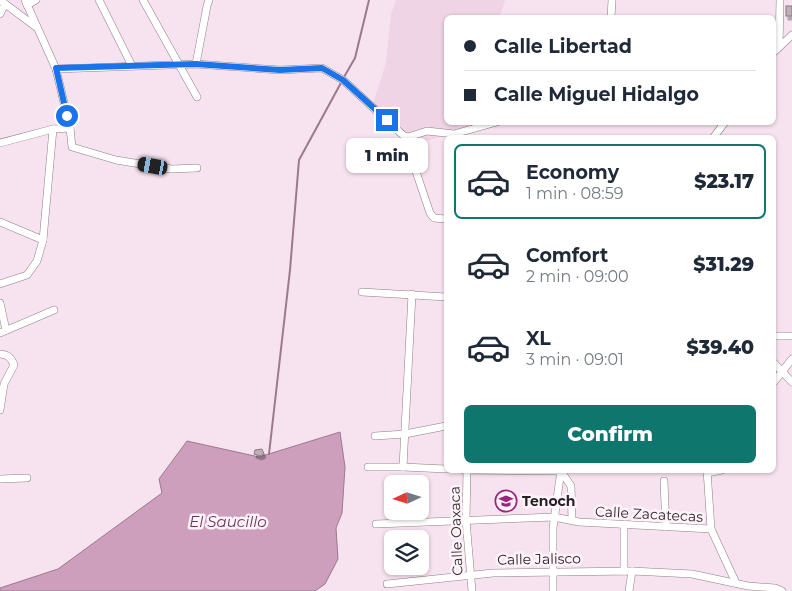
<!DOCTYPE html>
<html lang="en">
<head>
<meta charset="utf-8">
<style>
	:root { --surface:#fff; --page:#f2f2f3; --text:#1f2937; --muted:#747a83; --line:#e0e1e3; --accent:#0f766e }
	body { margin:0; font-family:Montserrat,sans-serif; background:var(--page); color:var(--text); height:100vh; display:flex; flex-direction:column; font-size:19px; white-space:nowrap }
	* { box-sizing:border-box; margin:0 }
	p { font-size:16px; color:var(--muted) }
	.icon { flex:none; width:28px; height:28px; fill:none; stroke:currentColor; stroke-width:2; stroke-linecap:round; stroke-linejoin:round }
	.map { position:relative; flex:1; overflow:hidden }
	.details { position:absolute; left:444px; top:135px; width:332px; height:338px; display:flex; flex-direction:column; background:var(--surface); border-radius:8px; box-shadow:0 1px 4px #0004 }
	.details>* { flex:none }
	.guide { position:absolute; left:444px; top:15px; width:332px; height:110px; border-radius:8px; box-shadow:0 1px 4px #0004; display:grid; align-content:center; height:110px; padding:0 20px; background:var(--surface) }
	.needle { width:32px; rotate:266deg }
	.tools { position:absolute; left:384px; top:475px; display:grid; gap:10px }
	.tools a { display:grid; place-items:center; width:45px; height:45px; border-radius:8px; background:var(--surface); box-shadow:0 1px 4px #0004; font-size:25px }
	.end { position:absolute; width:22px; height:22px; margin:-11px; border:6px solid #1a73e8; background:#fff; box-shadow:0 0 0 2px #fff }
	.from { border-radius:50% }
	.bubble { position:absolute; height:35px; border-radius:8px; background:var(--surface); box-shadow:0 1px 4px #0004; font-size:16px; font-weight:800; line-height:35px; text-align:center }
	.car { position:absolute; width:15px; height:30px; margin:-15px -8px; border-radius:6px; box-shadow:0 0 4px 1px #0007; background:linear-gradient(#222 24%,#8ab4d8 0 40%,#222 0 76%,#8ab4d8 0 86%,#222 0) }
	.guide b { display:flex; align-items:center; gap:18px; height:48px; font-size:19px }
	.guide b+b { border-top:1px solid var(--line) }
	.guide i { width:12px; height:12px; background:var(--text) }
	ul { padding:9px 0 0; list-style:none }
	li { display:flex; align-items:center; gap:15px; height:75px; margin:0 10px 8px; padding:0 10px; border:2px solid transparent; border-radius:8px }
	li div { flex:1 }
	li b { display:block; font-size:19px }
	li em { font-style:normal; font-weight:800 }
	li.active { border-color:var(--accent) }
	li>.icon { width:45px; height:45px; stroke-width:1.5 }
	.cta { display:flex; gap:10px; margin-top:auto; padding:10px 20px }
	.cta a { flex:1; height:58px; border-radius:8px; background:var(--accent); color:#fff; font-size:20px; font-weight:800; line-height:58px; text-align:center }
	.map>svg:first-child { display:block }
</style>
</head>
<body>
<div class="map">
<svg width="792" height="591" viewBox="0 0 792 591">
	<defs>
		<filter id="shadow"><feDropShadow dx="2" dy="4" stdDeviation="0" flood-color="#0004"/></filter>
	</defs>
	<rect width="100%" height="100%" fill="#f7e3ef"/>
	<path fill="#eed4e4" d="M396,0H505L500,17L446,18V122L484,123L408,147L401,127L373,103L386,63L391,14Z"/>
	<path fill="#cd9fbc" stroke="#9b798e" d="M340,432L345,467L342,513L336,528L338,559L325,584L315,591H0V588L58,569L162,493L159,479L187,441L259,457Z"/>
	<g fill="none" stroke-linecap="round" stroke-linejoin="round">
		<g stroke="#9b798e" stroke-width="2">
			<path d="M344,77L355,58L369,0"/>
			<path d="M269,454L290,270L299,160L342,81"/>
		</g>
	</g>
	<g fill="#c0aeb9" stroke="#877681" filter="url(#shadow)">
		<rect x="786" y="6" width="6" height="10"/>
		<path d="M262,449L264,454L260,456L254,454L255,450Z"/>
	</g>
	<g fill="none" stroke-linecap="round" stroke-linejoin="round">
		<g stroke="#8e7d87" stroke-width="8">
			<g id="minor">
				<path d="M0,0L36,27"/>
				<path d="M25,0L56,69L70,128L72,147L116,160L171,169L197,168"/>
				<path d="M99,0L132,66"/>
				<path d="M143,0L197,97"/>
				<path d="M27,5L36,0"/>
				<path d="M0,14L5,4"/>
				<path d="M611,18L612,0"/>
				<path d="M779,47L780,0"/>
				<path d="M774,52L792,35"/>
				<path d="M196,64L207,6L209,0"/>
				<path d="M56,69L196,64L280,70L322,68L343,80L404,136L408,137L427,131L454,134L497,122"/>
				<path d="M404,136L430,213L434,218L446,219"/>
				<path d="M713,138L725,122"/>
				<path d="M0,143L53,129L70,128"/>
				<path d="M0,222L43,240"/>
				<path d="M0,284L27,275L37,261L43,240L53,129"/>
				<path d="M362,292L446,297"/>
				<path d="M0,303L6,330"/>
				<path d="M0,333L54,310"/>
				<path d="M774,336H792"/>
				<path d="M0,354C8,355 11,357 14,365L4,384L0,410"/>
				<path d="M774,363L792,382"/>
				<path d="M774,382L792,359"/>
				<path d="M375,436L405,434L446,426"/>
				<path d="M368,467H403L446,469"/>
				<path d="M403,467L412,294"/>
				<path d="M464,470L561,471L571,486L572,520"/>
				<path d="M467,470L466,520L472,591"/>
				<path d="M707,470L711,529L736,583"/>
				<path d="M707,473L722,470"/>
				<path d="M0,479L27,478"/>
				<path d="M664,481L666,527"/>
				<path d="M376,524L554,517L579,522L711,529"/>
				<path d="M624,526V571"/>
				<path d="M387,584L493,573L632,571L692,574L748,586L775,588L782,591"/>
				<path d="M553,591V528L561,470"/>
				<path d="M629,591L632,571"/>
			</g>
		</g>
		<use href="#minor" stroke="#fff" stroke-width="7"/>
	</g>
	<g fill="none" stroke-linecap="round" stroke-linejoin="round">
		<path stroke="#1a73e8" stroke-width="6" d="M67,116L56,68L196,64L280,70L322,68L343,80L387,120"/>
	</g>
	<defs>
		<g id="school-ring" transform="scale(1.125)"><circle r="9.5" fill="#fff3fa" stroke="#9c257e" stroke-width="1.5"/><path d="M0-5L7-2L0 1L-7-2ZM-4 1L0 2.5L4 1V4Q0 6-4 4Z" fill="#9c257e"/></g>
	</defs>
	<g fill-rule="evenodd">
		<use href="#school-ring" x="506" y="501"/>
	</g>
	<g text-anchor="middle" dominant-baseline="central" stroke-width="5" stroke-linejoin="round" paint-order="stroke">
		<g font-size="14" font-weight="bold" fill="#261f23" stroke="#fff3fa" text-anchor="start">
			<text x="522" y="501">Tenoch</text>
		</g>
		<g font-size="14" fill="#261f23" stroke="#fff3fa">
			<text transform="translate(649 514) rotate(3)">Calle Zacatecas</text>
			<text transform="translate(456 531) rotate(-92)">Calle Oaxaca</text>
			<text transform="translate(539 559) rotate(-1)">Calle Jalisco</text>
		</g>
		<g font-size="15" font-style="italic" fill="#6d345c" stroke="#fff3fa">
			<text x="228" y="521">El Saucillo</text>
		</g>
	</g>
</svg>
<div class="tools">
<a><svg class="needle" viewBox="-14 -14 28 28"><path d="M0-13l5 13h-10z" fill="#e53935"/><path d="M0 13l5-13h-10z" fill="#747a83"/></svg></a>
<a><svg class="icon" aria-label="layers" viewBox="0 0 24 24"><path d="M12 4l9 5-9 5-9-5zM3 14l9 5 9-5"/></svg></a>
</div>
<i class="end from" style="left:67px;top:116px"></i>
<i class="end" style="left:387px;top:120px"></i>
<div class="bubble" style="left:346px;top:138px;width:82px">1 min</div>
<i class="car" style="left:153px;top:166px;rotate:280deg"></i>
<div class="guide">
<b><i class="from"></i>Calle Libertad</b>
<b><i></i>Calle Miguel Hidalgo</b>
</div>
<section class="details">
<ul>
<li class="active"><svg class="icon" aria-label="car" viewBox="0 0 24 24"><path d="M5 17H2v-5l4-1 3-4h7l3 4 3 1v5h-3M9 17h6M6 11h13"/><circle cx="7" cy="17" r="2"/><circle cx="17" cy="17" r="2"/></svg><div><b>Economy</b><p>1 min · 08:59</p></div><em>$23.17</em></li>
<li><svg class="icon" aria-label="car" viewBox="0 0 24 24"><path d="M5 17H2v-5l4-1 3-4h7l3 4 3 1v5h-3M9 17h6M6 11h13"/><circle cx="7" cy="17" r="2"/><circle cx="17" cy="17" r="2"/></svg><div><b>Comfort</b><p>2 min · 09:00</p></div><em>$31.29</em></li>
<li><svg class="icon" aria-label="car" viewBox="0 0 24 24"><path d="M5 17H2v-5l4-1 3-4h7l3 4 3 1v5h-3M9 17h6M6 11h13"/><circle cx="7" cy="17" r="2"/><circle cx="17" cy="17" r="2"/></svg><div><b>XL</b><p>3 min · 09:01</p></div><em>$39.40</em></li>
</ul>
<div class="cta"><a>Confirm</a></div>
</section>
</div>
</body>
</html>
